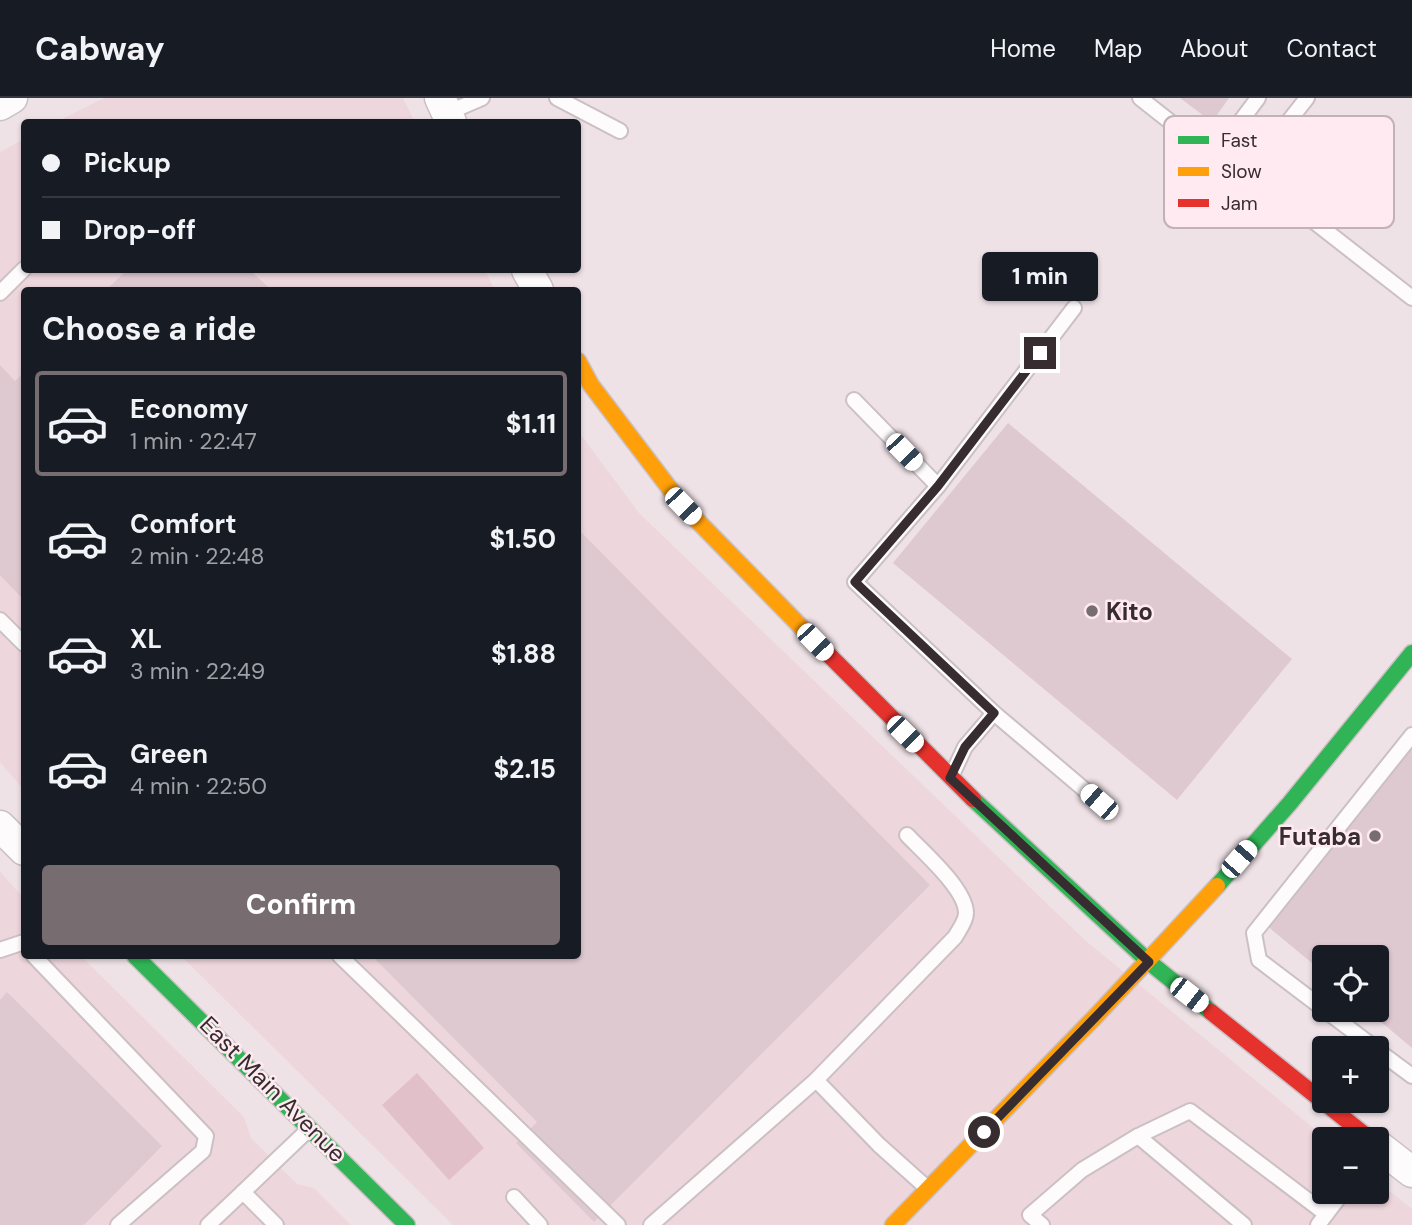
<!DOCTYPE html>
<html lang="en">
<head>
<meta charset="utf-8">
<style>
	:root { --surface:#171b24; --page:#242831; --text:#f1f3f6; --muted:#9ea1a6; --line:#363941; --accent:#776c70 }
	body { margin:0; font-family:"DM Sans",sans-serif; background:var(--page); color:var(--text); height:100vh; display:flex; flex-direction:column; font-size:26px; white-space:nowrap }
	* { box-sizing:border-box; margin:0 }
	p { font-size:23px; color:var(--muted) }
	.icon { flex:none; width:38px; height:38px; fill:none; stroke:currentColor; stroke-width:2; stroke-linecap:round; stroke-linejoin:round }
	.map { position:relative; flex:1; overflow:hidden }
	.drawer { position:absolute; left:21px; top:189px; width:560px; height:672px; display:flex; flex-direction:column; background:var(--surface); border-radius:7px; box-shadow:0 2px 5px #0004 }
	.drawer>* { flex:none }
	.hud { position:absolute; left:21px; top:21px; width:560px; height:154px; border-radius:7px; box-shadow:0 2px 5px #0004; display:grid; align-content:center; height:154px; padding:0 21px; background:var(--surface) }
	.buttons { position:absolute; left:1312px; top:847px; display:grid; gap:14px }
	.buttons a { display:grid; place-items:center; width:77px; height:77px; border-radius:7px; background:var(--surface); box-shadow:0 2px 5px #0004; font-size:35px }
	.end { position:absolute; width:32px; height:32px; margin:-16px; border:9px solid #372d30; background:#fff; box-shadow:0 0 0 4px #fff }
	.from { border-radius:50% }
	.bubble { position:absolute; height:49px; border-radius:7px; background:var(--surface); box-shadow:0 2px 5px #0004; font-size:23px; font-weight:800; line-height:49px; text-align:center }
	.car { position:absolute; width:21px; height:42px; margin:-21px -10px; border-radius:9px; box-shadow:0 0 5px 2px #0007; background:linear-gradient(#fff 24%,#345 0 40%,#fff 0 76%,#345 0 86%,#fff 0) }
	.hud b { display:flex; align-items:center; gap:24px; height:66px; font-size:26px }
	.hud b+b { border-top:2px solid var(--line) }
	.hud i { width:18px; height:18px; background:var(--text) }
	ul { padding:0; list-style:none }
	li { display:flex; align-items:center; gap:21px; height:105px; margin:0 14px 10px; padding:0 7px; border:4px solid transparent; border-radius:7px }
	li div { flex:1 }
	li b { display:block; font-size:26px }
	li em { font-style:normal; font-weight:800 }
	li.active { border-color:var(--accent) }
	li>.icon { width:63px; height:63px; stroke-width:1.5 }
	h2 { padding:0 21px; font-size:32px; line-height:84px }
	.action { display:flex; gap:14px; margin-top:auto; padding:14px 21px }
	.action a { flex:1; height:80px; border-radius:7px; background:var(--accent); color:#fff; font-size:28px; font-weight:800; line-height:80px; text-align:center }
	header { display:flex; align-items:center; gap:42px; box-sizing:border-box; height:98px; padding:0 35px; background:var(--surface); border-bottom:2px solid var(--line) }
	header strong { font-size:33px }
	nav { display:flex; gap:38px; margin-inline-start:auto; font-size:24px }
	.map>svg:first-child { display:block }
</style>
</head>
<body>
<header>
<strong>Cabway</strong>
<nav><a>Home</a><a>Map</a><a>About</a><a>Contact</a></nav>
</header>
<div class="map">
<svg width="1412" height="1127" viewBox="0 0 1412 1127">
	<rect width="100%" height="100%" fill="#efe2e6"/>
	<g fill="#eed6dd">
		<path d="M104,0H403L415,24H56Z"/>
		<path d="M24,41V172H485L495,192H24V692L0,664V54Z"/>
		<path d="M578,333L640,416L1086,843L1327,1041L1325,1094H1377V1083L1412,1111V1127H453L181,858H578Z"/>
		<path d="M0,773L24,801V858H81L244,1019L251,1040L297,1086L314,1090L351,1127H0Z"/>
	</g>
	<path fill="#e2c0ca" d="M417,975L484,1050L449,1082L382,1007Z"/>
	<g fill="#dfc9d0">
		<path d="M1180,0H1229L1212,24Z"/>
		<path d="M127,172H250L271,192H106Z"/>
		<path d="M0,267L15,283L24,274V502L0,477Z"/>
		<path d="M1008,325L1292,561L1177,702L893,465Z"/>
		<path d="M578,431L930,787L594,1124L516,1045L537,1024L372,858H578Z"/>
		<path d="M1412,650V950L1367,912H1377V859H1325V876L1265,826Z"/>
		<path d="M7,894L162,1048L84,1127H0V902Z"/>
	</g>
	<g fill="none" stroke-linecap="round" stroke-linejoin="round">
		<g stroke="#cbc0c4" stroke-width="18">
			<g id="lane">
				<path d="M557,0L620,33"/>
				<path d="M1140,0L1202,49L1219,52L1258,0"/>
				<path d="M1307,0L1259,61L1262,83L1412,200"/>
				<path d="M447,15L482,0"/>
				<path d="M0,195L24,171"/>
				<path d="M854,302L938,388"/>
				<path d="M0,522L24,546"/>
				<path d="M994,615L855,484L938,388L1074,210"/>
				<path d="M951,679L965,649L994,615L1099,704"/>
				<path d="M0,852L24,844"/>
				<path d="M34,858L206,1038L203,1053L118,1127"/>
				<path d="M340,858L618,1127"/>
				<path d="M1375,950L1259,862L1254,835L1412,637"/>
				<path d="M1377,952L1412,978"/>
				<path d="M816,982L879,1047L927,1090"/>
				<path d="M1138,1038L1244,1127"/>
				<path d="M514,1099L540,1127"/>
				<path d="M208,1127L243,1094"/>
				<path d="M276,1127L243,1094L308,1032"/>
				<path d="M651,1127L816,982L955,839C959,832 966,823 966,815C966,791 923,754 907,737"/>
				<path d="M1042,1127L1030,1117L1082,1072L1138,1038L1190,1013L1326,1116"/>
				<path d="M1318,1127L1343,1094"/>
			</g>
		</g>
		<g stroke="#cbc0c4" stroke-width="33">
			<g id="street">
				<path d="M440,0L451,24"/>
				<path d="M0,7L12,0"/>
				<path d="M527,172L538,192"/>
				<path d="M0,728L24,752"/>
				<path d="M1377,1047L1412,1074"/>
			</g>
		</g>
		<g stroke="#cbc0c4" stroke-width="19">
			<g id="fast">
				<path d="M973,701L1149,864L1211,914"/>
				<path d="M1217,788L1290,705L1412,555"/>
				<path d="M135,858L407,1127"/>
			</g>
		</g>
		<g stroke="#cbc0c4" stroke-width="19">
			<g id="slow">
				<path d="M578,263L591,287L683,408L811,539"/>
				<path d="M893,1127L1095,919L1217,788"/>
			</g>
		</g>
		<g stroke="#cbc0c4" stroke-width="19">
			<g id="jam">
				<path d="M811,539L973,701"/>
				<path d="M1211,914L1370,1041"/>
			</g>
		</g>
		<use href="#lane" stroke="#fdfbfb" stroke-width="14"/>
		<use href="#street" stroke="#fdfbfb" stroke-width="30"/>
		<use href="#fast" stroke="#30b455" stroke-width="16"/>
		<use href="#slow" stroke="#ff9f0a" stroke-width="16"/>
		<use href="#jam" stroke="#e5322d" stroke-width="16"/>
	</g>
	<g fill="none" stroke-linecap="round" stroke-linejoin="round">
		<path stroke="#372d30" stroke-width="9" d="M984,1034L1149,864L950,680L965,649L994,615L855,484L938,388L1040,255"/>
	</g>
	<g fill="#776c70" stroke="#feeaf0" stroke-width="2.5">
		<circle cx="1092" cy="513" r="7"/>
		<circle cx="1375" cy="738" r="7"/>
	</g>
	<g text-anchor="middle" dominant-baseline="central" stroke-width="5" stroke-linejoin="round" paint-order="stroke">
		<g font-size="24" font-weight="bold" fill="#372d30" stroke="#feeaf0" text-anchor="start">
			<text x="1106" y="513">Kito</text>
			<text x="1361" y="738" text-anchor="end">Futaba</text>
		</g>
		<g font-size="24" fill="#372d30" stroke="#feeaf0">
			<text transform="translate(273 991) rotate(45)">East Main Avenue</text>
		</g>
	</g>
	<rect x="1164" y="18" width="230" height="112" rx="10" fill="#feeaf0" stroke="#c2b1b6" stroke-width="2"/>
	<rect x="1178" y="38" width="31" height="8" fill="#30b455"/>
	<rect x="1178" y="69" width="31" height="9" fill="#ff9f0a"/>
	<rect x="1178" y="101" width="31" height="8" fill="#e5322d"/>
	<g font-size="19" fill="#372d30">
		<text x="1221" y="49">Fast</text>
		<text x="1221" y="80">Slow</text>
		<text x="1221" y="112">Jam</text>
	</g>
</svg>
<div class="buttons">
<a><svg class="icon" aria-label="locate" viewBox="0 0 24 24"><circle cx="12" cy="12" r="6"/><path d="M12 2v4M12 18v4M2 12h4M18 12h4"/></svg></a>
<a>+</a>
<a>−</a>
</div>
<i class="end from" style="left:984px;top:1034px"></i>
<i class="end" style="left:1040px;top:255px"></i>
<div class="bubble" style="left:982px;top:154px;width:116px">1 min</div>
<i class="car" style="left:904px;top:354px;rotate:136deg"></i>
<i class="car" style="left:683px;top:408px;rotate:136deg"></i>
<i class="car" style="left:815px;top:544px;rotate:136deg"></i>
<i class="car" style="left:905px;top:636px;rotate:135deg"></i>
<i class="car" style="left:1099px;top:704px;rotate:311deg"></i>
<i class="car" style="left:1239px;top:761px;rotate:41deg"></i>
<i class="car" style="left:1189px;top:897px;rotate:128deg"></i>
<div class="hud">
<b><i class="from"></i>Pickup</b>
<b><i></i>Drop-off</b>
</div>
<section class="drawer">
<h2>Choose a ride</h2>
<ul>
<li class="active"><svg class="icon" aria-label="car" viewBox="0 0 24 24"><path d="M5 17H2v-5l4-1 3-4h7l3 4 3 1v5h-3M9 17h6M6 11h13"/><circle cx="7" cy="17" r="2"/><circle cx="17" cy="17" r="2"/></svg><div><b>Economy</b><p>1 min · 22:47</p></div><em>$1.11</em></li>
<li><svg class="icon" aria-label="car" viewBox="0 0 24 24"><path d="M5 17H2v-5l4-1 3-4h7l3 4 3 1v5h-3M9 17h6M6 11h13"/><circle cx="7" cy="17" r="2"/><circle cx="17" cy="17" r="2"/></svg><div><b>Comfort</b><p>2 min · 22:48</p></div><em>$1.50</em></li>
<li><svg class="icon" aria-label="car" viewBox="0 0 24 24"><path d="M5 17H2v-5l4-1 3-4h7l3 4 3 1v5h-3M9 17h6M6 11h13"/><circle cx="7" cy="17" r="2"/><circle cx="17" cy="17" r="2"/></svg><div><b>XL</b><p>3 min · 22:49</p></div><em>$1.88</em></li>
<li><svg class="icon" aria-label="car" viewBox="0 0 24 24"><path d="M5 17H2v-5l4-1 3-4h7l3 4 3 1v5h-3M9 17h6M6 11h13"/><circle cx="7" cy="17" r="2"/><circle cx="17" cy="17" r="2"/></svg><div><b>Green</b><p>4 min · 22:50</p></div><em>$2.15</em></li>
</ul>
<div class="action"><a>Confirm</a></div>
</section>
</div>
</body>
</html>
